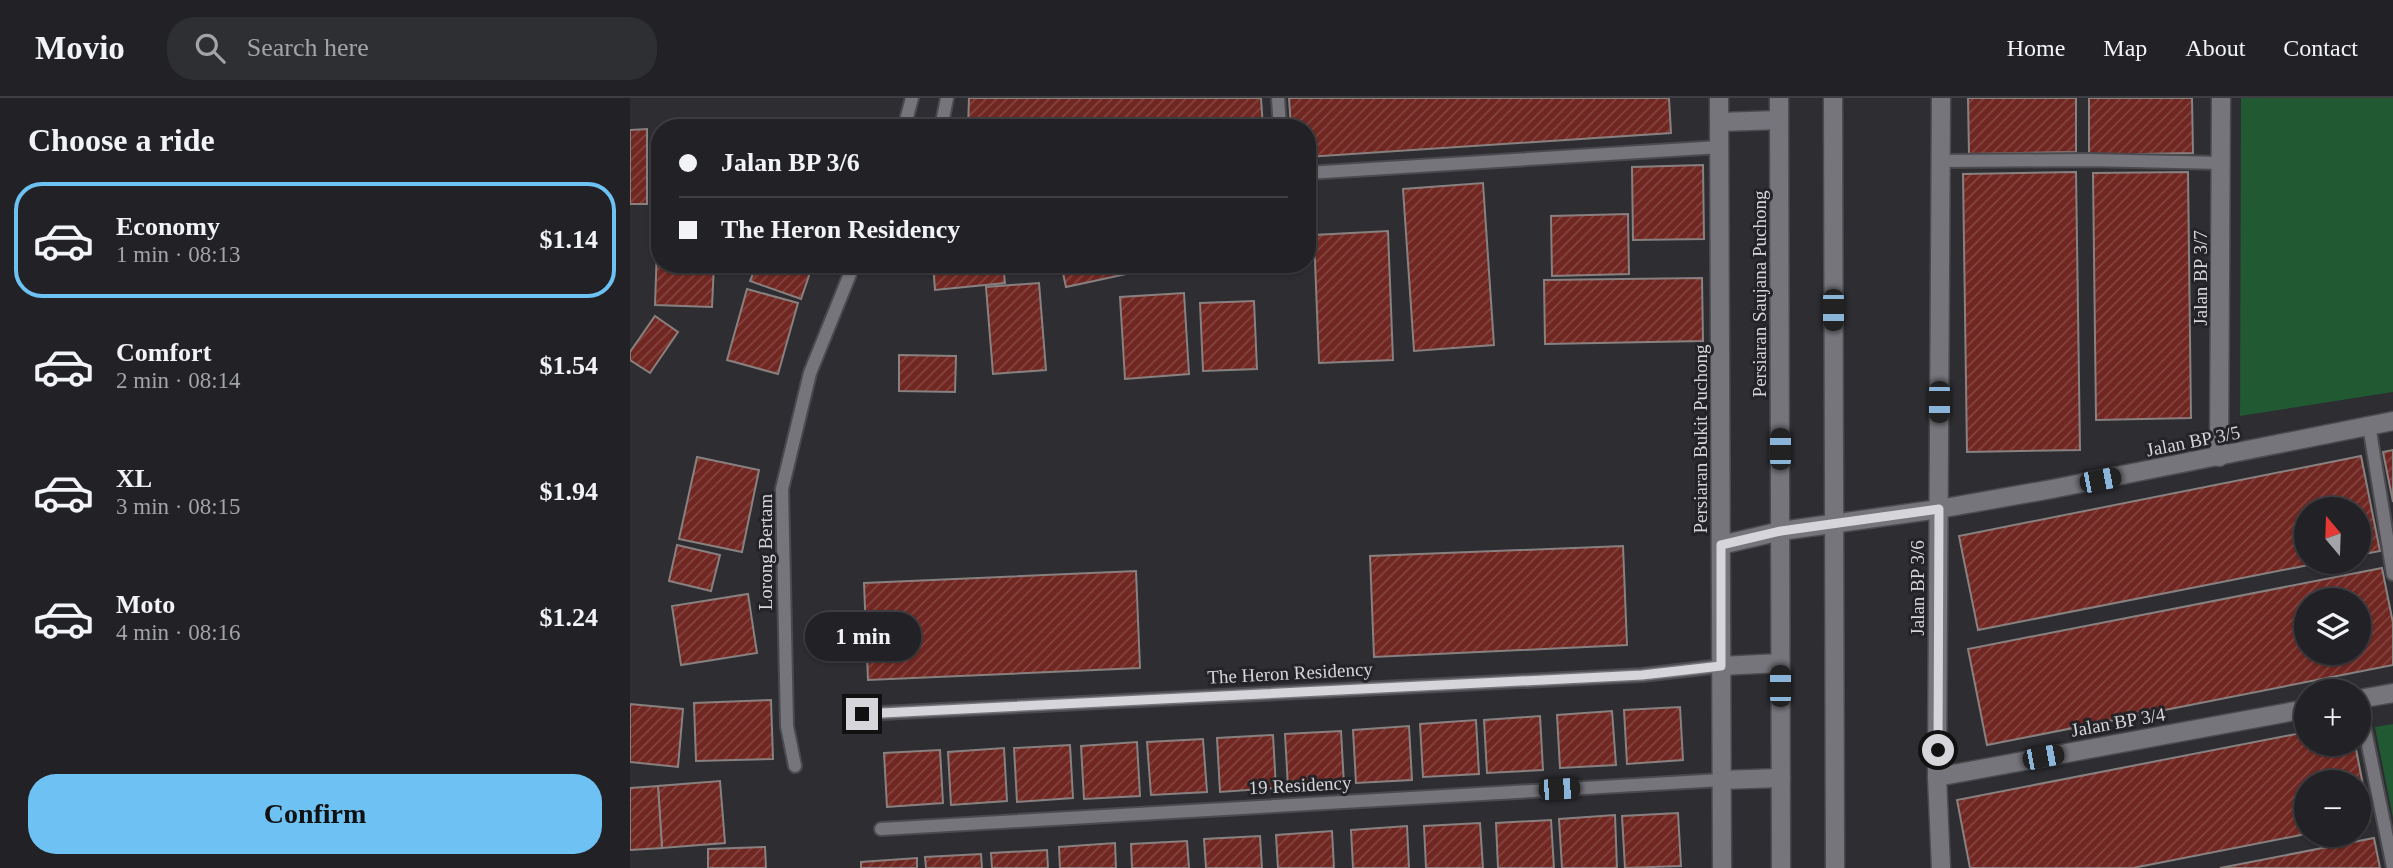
<!DOCTYPE html>
<html lang="en">
<head>
<meta charset="utf-8">
<style>
	:root { --surface:#222226; --page:#2e2f32; --text:#f1f3f6; --muted:#a2a4a7; --line:#3f3f43; --accent:#6dc2f3 }
	body { margin:0; font-family:Georgia,serif; background:var(--page); color:var(--text); height:100vh; display:flex; flex-direction:column; font-size:26px; white-space:nowrap }
	* { box-sizing:border-box; margin:0 }
	p { font-size:23px; color:var(--muted) }
	.icon { flex:none; width:38px; height:38px; fill:none; stroke:currentColor; stroke-width:2; stroke-linecap:round; stroke-linejoin:round }
	.map { position:relative; flex:1; overflow:hidden }
	.panel { display:flex; flex-direction:column; background:var(--surface); width:630px }
	.panel>* { flex:none }
	.top-card { position:absolute; left:21px; top:21px; width:665px; height:154px; border-radius:28px; box-shadow:0 2px 5px #0004,0 0 0 2px var(--line); display:grid; align-content:center; height:154px; padding:0 28px; background:var(--surface) }
	.needle { width:46px; rotate:341deg }
	.controls { position:absolute; left:1664px; top:399px; display:grid; gap:14px }
	.controls a { display:grid; place-items:center; width:77px; height:77px; border-radius:50%; background:var(--surface); box-shadow:0 2px 5px #0004,0 0 0 2px var(--line); font-size:35px }
	.end { position:absolute; width:32px; height:32px; margin:-16px; border:9px solid #d6d5d9; background:#111; box-shadow:0 0 0 4px #111 }
	.from { border-radius:50% }
	.bubble { position:absolute; height:49px; border-radius:24px; background:var(--surface); box-shadow:0 2px 5px #0004,0 0 0 2px var(--line); font-size:23px; font-weight:800; line-height:49px; text-align:center }
	.car { position:absolute; width:21px; height:42px; margin:-21px -10px; border-radius:9px; box-shadow:0 0 5px 2px #0007; background:linear-gradient(#222 24%,#8ab4d8 0 40%,#222 0 76%,#8ab4d8 0 86%,#222 0) }
	.top-card b { display:flex; align-items:center; gap:24px; height:66px; font-size:26px }
	.top-card b+b { border-top:2px solid var(--line) }
	.top-card i { width:18px; height:18px; background:var(--text) }
	ul { padding:0; list-style:none }
	li { display:flex; align-items:center; gap:21px; height:116px; margin:0 14px 10px; padding:0 14px; border:4px solid transparent; border-radius:28px }
	li div { flex:1 }
	li b { display:block; font-size:26px }
	li em { font-style:normal; font-weight:800 }
	li.active { border-color:var(--accent) }
	li>.icon { width:63px; height:63px; stroke-width:1.5 }
	h2 { padding:0 28px; font-size:32px; line-height:84px }
	.cta { display:flex; gap:14px; margin-top:auto; padding:14px 28px }
	.cta a { flex:1; height:80px; border-radius:28px; background:var(--accent); color:#111; font-size:28px; font-weight:800; line-height:80px; text-align:center }
	header { display:flex; align-items:center; gap:42px; box-sizing:border-box; height:98px; padding:0 35px; background:var(--surface); border-bottom:2px solid var(--line) }
	header strong { font-size:33px }
	nav { display:flex; gap:38px; margin-inline-start:auto; font-size:24px }
	.search { width:490px; height:63px; background:var(--page); display:flex; align-items:center; gap:18px; box-sizing:border-box; padding:0 24px; border-radius:28px; color:var(--muted); font-size:26px }
	main { display:flex; flex:1; min-height:0 }
	.map>svg:first-child { display:block }
</style>
</head>
<body>
<header>
<strong>Movio</strong>
<div class="search"><svg class="icon" aria-label="search" viewBox="0 0 24 24"><circle cx="10" cy="10" r="6"/><path d="M15 15l6 6"/></svg>Search here</div>
<nav><a>Home</a><a>Map</a><a>About</a><a>Contact</a></nav>
</header>
<main>
<section class="panel">
<h2>Choose a ride</h2>
<ul>
<li class="active"><svg class="icon" aria-label="car" viewBox="0 0 24 24"><path d="M5 17H2v-5l4-1 3-4h7l3 4 3 1v5h-3M9 17h6M6 11h13"/><circle cx="7" cy="17" r="2"/><circle cx="17" cy="17" r="2"/></svg><div><b>Economy</b><p>1 min · 08:13</p></div><em>$1.14</em></li>
<li><svg class="icon" aria-label="car" viewBox="0 0 24 24"><path d="M5 17H2v-5l4-1 3-4h7l3 4 3 1v5h-3M9 17h6M6 11h13"/><circle cx="7" cy="17" r="2"/><circle cx="17" cy="17" r="2"/></svg><div><b>Comfort</b><p>2 min · 08:14</p></div><em>$1.54</em></li>
<li><svg class="icon" aria-label="car" viewBox="0 0 24 24"><path d="M5 17H2v-5l4-1 3-4h7l3 4 3 1v5h-3M9 17h6M6 11h13"/><circle cx="7" cy="17" r="2"/><circle cx="17" cy="17" r="2"/></svg><div><b>XL</b><p>3 min · 08:15</p></div><em>$1.94</em></li>
<li><svg class="icon" aria-label="car" viewBox="0 0 24 24"><path d="M5 17H2v-5l4-1 3-4h7l3 4 3 1v5h-3M9 17h6M6 11h13"/><circle cx="7" cy="17" r="2"/><circle cx="17" cy="17" r="2"/></svg><div><b>Moto</b><p>4 min · 08:16</p></div><em>$1.24</em></li>
</ul>
<div class="cta"><a>Confirm</a></div>
</section>
<div class="map">
<svg width="1763" height="770" viewBox="0 0 1763 770">
	<defs>
		<pattern id="building-hatch" width="6" height="6" patternUnits="userSpaceOnUse" patternTransform="scale(1.75)"><rect width="6" height="6" fill="#712721"/><path d="M-1 1l2-2M0 6l6-6M5 7l2-2" fill="none" stroke="#844541"/></pattern>
	</defs>
	<rect width="100%" height="100%" fill="#2d2d32"/>
	<g fill="#205932">
		<path d="M1611,0H1763V294L1610,318Z"/>
		<path d="M1763,626V720L1745,629Z"/>
	</g>
	<g fill="url(#building-hatch)" stroke="#888180" stroke-width="2" fill-rule="evenodd">
		<path d="M339,0H631L633,30H338Z"/>
		<path d="M659,0H1039L1041,35L677,59V30H661Z"/>
		<path d="M1338,0H1446V54L1339,56Z"/>
		<path d="M1459,0H1562L1563,55L1459,57Z"/>
		<path d="M17,31V106H0V32Z"/>
		<path d="M1073,67L1074,141L1003,142L1002,69Z"/>
		<path d="M1446,74L1450,352L1337,354L1333,76Z"/>
		<path d="M1558,74L1561,320L1466,322L1463,75Z"/>
		<path d="M853,85L864,247L784,253L773,91Z"/>
		<path d="M998,116L999,176L922,178L921,118Z"/>
		<path d="M758,133L763,262L689,265L684,137Z"/>
		<path d="M27,149H30V166H84L82,209L25,207Z"/>
		<path d="M127,166H183L171,201L120,183Z"/>
		<path d="M303,166H373L375,185L305,192Z"/>
		<path d="M431,166H505L506,174L436,189Z"/>
		<path d="M1072,180L1073,243L915,246L914,182Z"/>
		<path d="M409,185L416,272L363,276L356,189Z"/>
		<path d="M117,191L168,205L148,276L97,262Z"/>
		<path d="M554,195L559,276L495,281L490,199Z"/>
		<path d="M624,203L627,271L573,273L570,205Z"/>
		<path d="M25,218L48,234L20,275L0,262V254Z"/>
		<path d="M269,257L326,258L325,294L269,293Z"/>
		<path d="M1763,352V404L1753,354Z"/>
		<path d="M1731,358L1750,453L1729,457V411H1676V464H1694L1348,532L1329,438Z"/>
		<path d="M67,359L129,372L112,454L49,441Z"/>
		<path d="M47,447L90,457L81,493L39,483Z"/>
		<path d="M993,448L997,547L744,559L740,458Z"/>
		<path d="M1752,470L1763,525V567L1357,647L1338,551ZM1676,502H1729V555H1676Z"/>
		<path d="M506,473L510,570L238,582L234,485Z"/>
		<path d="M118,496L127,555L51,567L42,508Z"/>
		<path d="M141,602L143,661L66,663L64,605Z"/>
		<path d="M0,606L53,611L48,669L0,664Z"/>
		<path d="M1050,609L1053,662L997,666L994,612Z"/>
		<path d="M982,613L986,667L930,670L927,617Z"/>
		<path d="M910,618L913,672L857,675L854,622Z"/>
		<path d="M846,622L849,676L793,679L790,626Z"/>
		<path d="M779,628L782,682L726,685L723,632Z"/>
		<path d="M711,633L714,687L658,690L655,636Z"/>
		<path d="M1676,634V646H1725L1740,723L1729,725V684H1676V736L1503,770H1340L1327,702Z"/>
		<path d="M643,637L646,690L590,694L587,640Z"/>
		<path d="M573,641L577,694L521,697L517,644Z"/>
		<path d="M507,644L510,698L454,701L451,648Z"/>
		<path d="M440,647L443,700L387,704L384,650Z"/>
		<path d="M374,650L377,703L321,707L318,654Z"/>
		<path d="M310,652L313,705L257,709L254,655Z"/>
		<path d="M90,683L95,745L32,750L28,688Z"/>
		<path d="M28,688L32,750L0,752V690Z"/>
		<path d="M1048,715L1051,768L995,770L992,718Z"/>
		<path d="M985,717L987,770H932L929,721Z"/>
		<path d="M921,722L924,770H868L866,725Z"/>
		<path d="M850,725L853,770H796L794,728Z"/>
		<path d="M777,728L779,770H723L721,732Z"/>
		<path d="M702,733L704,770H648L646,737Z"/>
		<path d="M630,738L632,770H576L574,741Z"/>
		<path d="M1744,740L1750,770H1590Z"/>
		<path d="M557,743L559,770H502L501,746Z"/>
		<path d="M485,745L486,770H430L429,749Z"/>
		<path d="M135,749L136,770H78V751Z"/>
		<path d="M417,752L418,770H362L361,755Z"/>
		<path d="M351,756L352,770H296L295,759Z"/>
		<path d="M287,760V770H231V764Z"/>
	</g>
	<g fill="none" stroke-linecap="round" stroke-linejoin="round">
		<g stroke="#4b4b4f" stroke-width="16">
			<g id="lane">
				<path d="M648,0L650,30"/>
				<path d="M274,30L282,0"/>
				<path d="M311,30L317,0"/>
				<path d="M1311,63L1458,62L1591,65"/>
				<path d="M677,75L1090,49"/>
				<path d="M1739,327L1763,476"/>
				<path d="M1729,603L1763,769"/>
				<path d="M231,616L1012,577L1091,568"/>
				<path d="M165,668L157,628L152,391L180,275L224,166"/>
				<path d="M251,731L1091,682"/>
			</g>
		</g>
		<g stroke="#4b4b4f" stroke-width="21">
			<g id="street">
				<path d="M1089,0L1092,770"/>
				<path d="M1311,0L1307,679L1311,770"/>
				<path d="M1090,24L1149,22"/>
				<path d="M1589,359L1591,0"/>
				<path d="M1091,447L1151,433L1309,411L1422,391L1763,323"/>
				<path d="M1091,568L1150,565"/>
				<path d="M1729,601L1763,595"/>
				<path d="M1307,679L1676,611"/>
				<path d="M1091,682L1151,680"/>
			</g>
		</g>
		<g stroke="#4b4b4f" stroke-width="21">
			<g id="secondary">
				<path d="M1149,0L1151,770"/>
				<path d="M1203,0L1205,770"/>
			</g>
		</g>
		<use href="#lane" stroke="#76757c" stroke-width="12"/>
		<use href="#street" stroke="#76757c" stroke-width="18"/>
		<use href="#secondary" stroke="#76757c" stroke-width="18"/>
	</g>
	<g fill="none" stroke-linecap="round" stroke-linejoin="round">
		<path stroke="#d6d5d9" stroke-width="9" d="M232,616L1012,577L1091,568V447L1151,433L1309,411L1308,652"/>
	</g>
	<g text-anchor="middle" dominant-baseline="central" stroke-width="6" stroke-linejoin="round" paint-order="stroke">
		<g font-size="19" fill="#d6d5d9" stroke="#232328">
			<text transform="translate(1570 180) rotate(-90)">Jalan BP 3/7</text>
			<text transform="translate(1129 196) rotate(-90)">Persiaran Saujana Puchong</text>
			<text transform="translate(1070 341) rotate(-90)">Persiaran Bukit Puchong</text>
			<text transform="translate(1563 343) rotate(-11)">Jalan BP 3/5</text>
			<text transform="translate(135 454) rotate(-90)">Lorong Bertam</text>
			<text transform="translate(1287 490) rotate(-90)">Jalan BP 3/6</text>
			<text transform="translate(660 575) rotate(-3)">The Heron Residency</text>
			<text transform="translate(1488 624) rotate(-10)">Jalan BP 3/4</text>
			<text transform="translate(670 687) rotate(-3)">19 Residency</text>
		</g>
	</g>
</svg>
<div class="controls">
<a><svg class="needle" viewBox="-14 -14 28 28"><path d="M0-13l5 13h-10z" fill="#e53935"/><path d="M0 13l5-13h-10z" fill="#a2a4a7"/></svg></a>
<a><svg class="icon" aria-label="layers" viewBox="0 0 24 24"><path d="M12 4l9 5-9 5-9-5zM3 14l9 5 9-5"/></svg></a>
<a>+</a>
<a>−</a>
</div>
<i class="end from" style="left:1308px;top:652px"></i>
<i class="end" style="left:232px;top:616px"></i>
<div class="bubble" style="left:175px;top:514px;width:116px">1 min</div>
<i class="car" style="left:1203px;top:212px;rotate:180deg"></i>
<i class="car" style="left:1309px;top:304px;rotate:180deg"></i>
<i class="car" style="left:1150px;top:351px;rotate:0deg"></i>
<i class="car" style="left:1470px;top:382px;rotate:79deg"></i>
<i class="car" style="left:1150px;top:588px;rotate:0deg"></i>
<i class="car" style="left:1413px;top:659px;rotate:79deg"></i>
<i class="car" style="left:929px;top:691px;rotate:87deg"></i>
<div class="top-card">
<b><i class="from"></i>Jalan BP 3/6</b>
<b><i></i>The Heron Residency</b>
</div>
</div>
</main>
</body>
</html>
